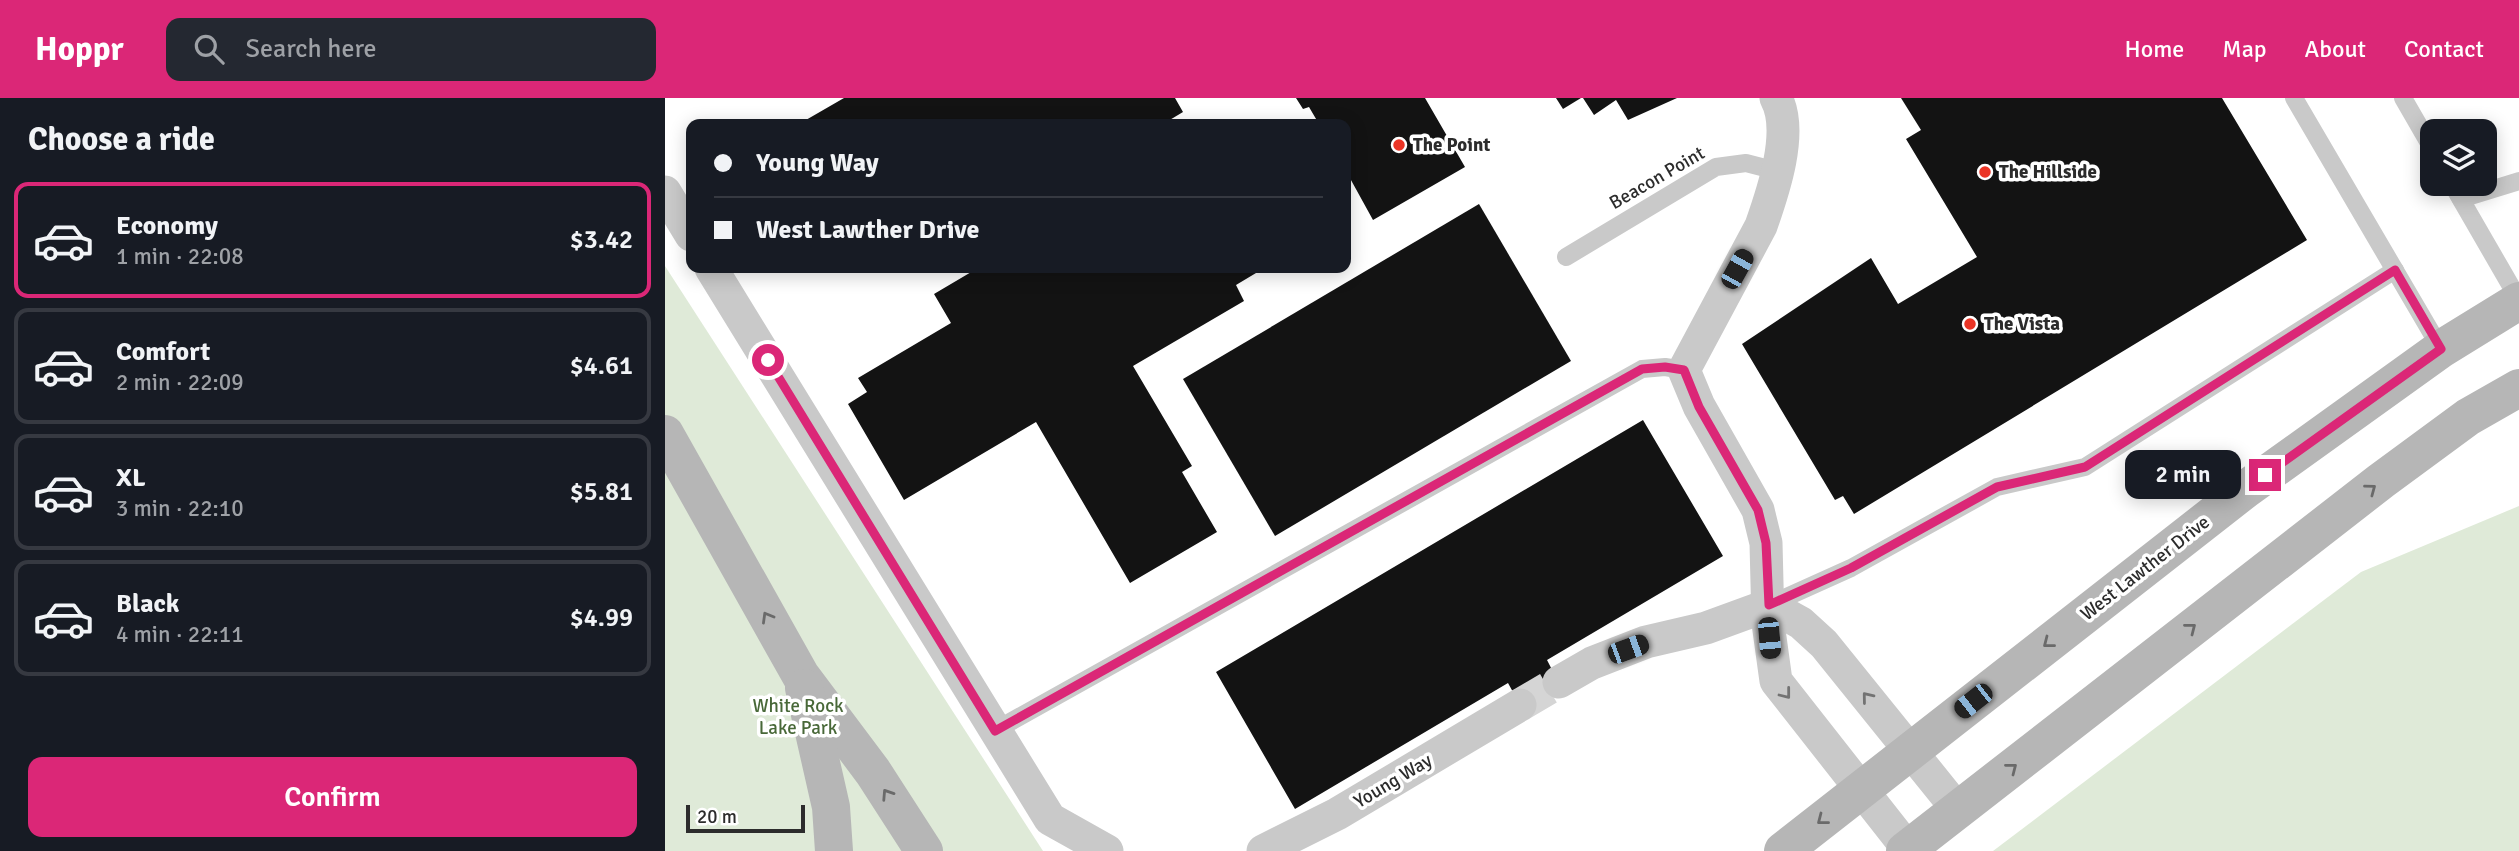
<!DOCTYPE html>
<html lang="en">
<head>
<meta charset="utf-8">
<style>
	:root { --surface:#171b24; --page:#242831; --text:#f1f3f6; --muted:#9ea1a6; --line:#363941; --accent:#db2777 }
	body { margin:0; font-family:Signika,sans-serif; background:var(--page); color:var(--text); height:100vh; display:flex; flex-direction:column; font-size:26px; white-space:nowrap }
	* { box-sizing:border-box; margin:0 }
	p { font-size:23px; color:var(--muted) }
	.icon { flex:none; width:38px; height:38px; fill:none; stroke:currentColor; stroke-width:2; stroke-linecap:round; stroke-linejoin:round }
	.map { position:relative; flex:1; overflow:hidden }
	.details { display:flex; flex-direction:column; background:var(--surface); width:665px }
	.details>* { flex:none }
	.banner { position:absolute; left:21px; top:21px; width:665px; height:154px; border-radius:14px; box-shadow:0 4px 18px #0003; display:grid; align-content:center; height:154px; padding:0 28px; background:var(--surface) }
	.fabs { position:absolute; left:1755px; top:21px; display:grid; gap:14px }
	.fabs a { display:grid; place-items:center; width:77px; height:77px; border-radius:14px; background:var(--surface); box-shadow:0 4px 18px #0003; font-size:35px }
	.scale { position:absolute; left:21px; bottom:18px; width:119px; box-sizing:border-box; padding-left:7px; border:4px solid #2c2c2c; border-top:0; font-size:19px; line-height:24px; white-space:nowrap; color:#2c2c2c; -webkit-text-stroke:5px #fff; paint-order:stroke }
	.end { position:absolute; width:32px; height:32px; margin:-16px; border:9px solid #db2777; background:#fff; box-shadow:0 0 0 4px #fff }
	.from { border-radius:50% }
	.bubble { position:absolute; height:49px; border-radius:14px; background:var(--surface); box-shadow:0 4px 18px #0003; font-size:23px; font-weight:600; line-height:49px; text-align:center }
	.car { position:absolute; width:21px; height:42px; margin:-21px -10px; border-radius:9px; box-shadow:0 0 5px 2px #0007; background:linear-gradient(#222 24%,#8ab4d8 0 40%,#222 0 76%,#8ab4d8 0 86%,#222 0) }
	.banner b { display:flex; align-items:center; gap:24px; height:66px; font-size:26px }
	.banner b+b { border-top:2px solid var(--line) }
	.banner i { width:18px; height:18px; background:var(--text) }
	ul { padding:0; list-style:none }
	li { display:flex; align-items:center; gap:21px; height:116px; margin:0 14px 10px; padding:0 14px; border:4px solid var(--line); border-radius:14px }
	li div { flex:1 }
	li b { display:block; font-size:26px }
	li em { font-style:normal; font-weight:600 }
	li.current { border-color:var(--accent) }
	li>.icon { width:63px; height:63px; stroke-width:1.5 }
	h2 { padding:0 28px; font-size:32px; line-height:84px }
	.button { display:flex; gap:14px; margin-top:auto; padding:14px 28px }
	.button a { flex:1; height:80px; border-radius:14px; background:var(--accent); color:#fff; font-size:28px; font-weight:600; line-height:80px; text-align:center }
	header { display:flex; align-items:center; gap:42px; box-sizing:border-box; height:98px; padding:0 35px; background:var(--accent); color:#fff }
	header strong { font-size:33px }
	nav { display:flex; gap:38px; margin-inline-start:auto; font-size:24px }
	.search { width:490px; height:63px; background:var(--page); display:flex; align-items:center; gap:18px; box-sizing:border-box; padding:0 24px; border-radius:14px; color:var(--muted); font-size:26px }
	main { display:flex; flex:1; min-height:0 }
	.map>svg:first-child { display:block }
</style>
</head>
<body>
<header>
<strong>Hoppr</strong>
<div class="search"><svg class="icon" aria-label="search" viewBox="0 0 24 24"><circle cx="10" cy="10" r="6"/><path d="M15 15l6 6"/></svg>Search here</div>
<nav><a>Home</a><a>Map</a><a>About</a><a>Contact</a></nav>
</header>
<main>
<section class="details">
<h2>Choose a ride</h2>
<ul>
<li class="current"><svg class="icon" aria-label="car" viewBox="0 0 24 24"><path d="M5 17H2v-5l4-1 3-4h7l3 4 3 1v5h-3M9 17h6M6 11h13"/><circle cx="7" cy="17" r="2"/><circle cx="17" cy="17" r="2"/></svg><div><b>Economy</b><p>1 min · 22:08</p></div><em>$3.42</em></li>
<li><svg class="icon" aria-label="car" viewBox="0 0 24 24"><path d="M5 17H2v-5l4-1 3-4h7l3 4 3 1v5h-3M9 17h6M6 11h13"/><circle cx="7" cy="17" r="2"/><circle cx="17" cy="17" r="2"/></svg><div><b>Comfort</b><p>2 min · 22:09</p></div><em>$4.61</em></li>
<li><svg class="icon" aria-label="car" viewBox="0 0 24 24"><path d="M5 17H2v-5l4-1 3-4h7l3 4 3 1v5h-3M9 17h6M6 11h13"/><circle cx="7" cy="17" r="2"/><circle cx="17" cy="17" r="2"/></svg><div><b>XL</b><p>3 min · 22:10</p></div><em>$5.81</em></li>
<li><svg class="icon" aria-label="car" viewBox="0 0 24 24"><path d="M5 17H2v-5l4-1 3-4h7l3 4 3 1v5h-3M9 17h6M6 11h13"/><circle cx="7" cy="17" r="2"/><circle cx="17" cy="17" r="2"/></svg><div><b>Black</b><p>4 min · 22:11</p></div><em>$4.99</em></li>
</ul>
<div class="button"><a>Confirm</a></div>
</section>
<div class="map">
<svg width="1854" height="753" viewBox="0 0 1854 753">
	<rect width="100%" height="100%" fill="#fff"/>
	<g fill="#dfead8">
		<path d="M0,168L378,753H0Z"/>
		<path d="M1854,408V753H1328L1696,474Z"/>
	</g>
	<g fill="#131313">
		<path d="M179,0H510L518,14L498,26H388L387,24L383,26H134Z"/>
		<path d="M631,0H760L800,69L708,122L681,73V26H654L644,9L638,11Z"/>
		<path d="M891,0H916L898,11Z"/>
		<path d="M918,0H1012L963,22L951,2L929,17Z"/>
		<path d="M1236,0H1557L1642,142L1189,416L1178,398L1170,402L1077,246L1206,160L1233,206L1312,159L1241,41L1256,32Z"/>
		<path d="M814,106L906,263L610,438L518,281Z"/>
		<path d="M313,170H588L591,175L571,187L579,203L468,268L527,368L517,374L552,434L465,485L371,324L239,402L183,306L202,294L193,280L286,225L269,196Z"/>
		<path d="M978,322L1058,458L882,562L898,593L859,614L843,585L630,711L551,574Z"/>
	</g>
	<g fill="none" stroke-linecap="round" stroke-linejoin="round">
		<path stroke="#d5d5d5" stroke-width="33" stroke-dasharray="33 17" stroke-linecap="butt" d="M855,607L894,584"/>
		<g stroke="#c9c9c9" stroke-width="18">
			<path d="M1629,0L1776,251"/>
			<path d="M1738,0L1768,52"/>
			<path d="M1787,86L1854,202"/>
			<path d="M1796,101L1854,83"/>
			<path d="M901,159L1051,69L1081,65L1112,73"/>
			<path d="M1104,507L1186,470L1332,389L1420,369L1730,172"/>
			<path d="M329,633L977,271L1000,269L1019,272"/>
		</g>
		<g stroke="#c9c9c9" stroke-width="33">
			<path d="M1111,0C1129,33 1108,94 1096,128L1019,272L1034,308L1093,412L1101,445L1103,525L1111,583L1243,751"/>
			<path d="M0,94L26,137"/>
			<path d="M46,170L385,721L442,753"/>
			<path d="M894,584L927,565L981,544L1041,530L1104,507L1136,525L1159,546L1293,712"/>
			<path d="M598,753L672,716L855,607"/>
		</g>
		<g stroke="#b6b6b6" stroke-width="38">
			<path d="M0,336L136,578L208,674L259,753"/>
			<path d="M139,590L166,709L169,753"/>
			<path d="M1118,753L1581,391L1776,251L1854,203"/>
			<path d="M1240,753L1716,383L1803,319L1854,290"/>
		</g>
	</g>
	<defs><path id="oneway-chevron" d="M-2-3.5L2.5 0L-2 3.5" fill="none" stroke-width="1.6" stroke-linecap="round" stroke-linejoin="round" transform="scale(1.75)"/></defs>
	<g stroke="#6a6a6a">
		<use href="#oneway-chevron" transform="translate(1706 391) rotate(-37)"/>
		<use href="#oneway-chevron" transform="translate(102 519) rotate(-120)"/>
		<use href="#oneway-chevron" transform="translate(1526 530) rotate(-38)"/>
		<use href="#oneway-chevron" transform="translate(1383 545) rotate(142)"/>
		<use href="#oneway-chevron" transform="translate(1347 670) rotate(-38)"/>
		<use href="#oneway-chevron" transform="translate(222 696) rotate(-123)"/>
		<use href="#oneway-chevron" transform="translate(1157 722) rotate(142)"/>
	</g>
	<g stroke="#737373">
		<use href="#oneway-chevron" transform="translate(1121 596) rotate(52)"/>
		<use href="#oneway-chevron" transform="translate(1202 599) rotate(-129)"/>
	</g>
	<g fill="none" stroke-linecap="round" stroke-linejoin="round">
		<path stroke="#db2777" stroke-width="9" d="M103,262L330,633L977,271L1000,269L1019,272L1034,309L1093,412L1101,445L1104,507L1186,470L1332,389L1420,369L1730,172L1776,251L1600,377"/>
	</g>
	<g fill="#eb3425" stroke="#fff" stroke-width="2.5">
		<circle cx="734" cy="47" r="7"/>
		<circle cx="1320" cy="74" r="7"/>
		<circle cx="1305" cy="226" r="7"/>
	</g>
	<g text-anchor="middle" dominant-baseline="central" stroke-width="7" stroke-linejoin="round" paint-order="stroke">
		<g font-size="19" font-weight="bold" fill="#2c2c2c" stroke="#fff" text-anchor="start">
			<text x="748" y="47">The Point</text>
			<text x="1334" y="74">The Hillside</text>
			<text x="1319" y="226">The Vista</text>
		</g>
		<g font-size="19" fill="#2c2c2c" stroke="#fff">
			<text transform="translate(992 80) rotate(-30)">Beacon Point</text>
			<text transform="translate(1480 470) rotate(-38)">West Lawther Drive</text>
			<text transform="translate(728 683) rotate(-31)">Young Way</text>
		</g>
		<g font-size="19" fill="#486838" stroke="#fff">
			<text x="133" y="608">White Rock<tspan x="133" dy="22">Lake Park</tspan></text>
		</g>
	</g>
</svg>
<div class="fabs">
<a><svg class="icon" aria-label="layers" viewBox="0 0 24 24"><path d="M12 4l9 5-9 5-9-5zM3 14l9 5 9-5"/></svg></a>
</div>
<div class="scale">20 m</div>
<i class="end from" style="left:103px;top:262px"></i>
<i class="end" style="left:1600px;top:377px"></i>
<div class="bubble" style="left:1460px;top:352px;width:116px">2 min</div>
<i class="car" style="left:1072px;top:171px;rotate:29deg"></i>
<i class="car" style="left:1104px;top:540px;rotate:175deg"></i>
<i class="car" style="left:963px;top:551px;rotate:70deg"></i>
<i class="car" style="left:1308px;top:603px;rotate:232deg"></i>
<div class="banner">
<b><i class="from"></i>Young Way</b>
<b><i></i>West Lawther Drive</b>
</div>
</div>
</main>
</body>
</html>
